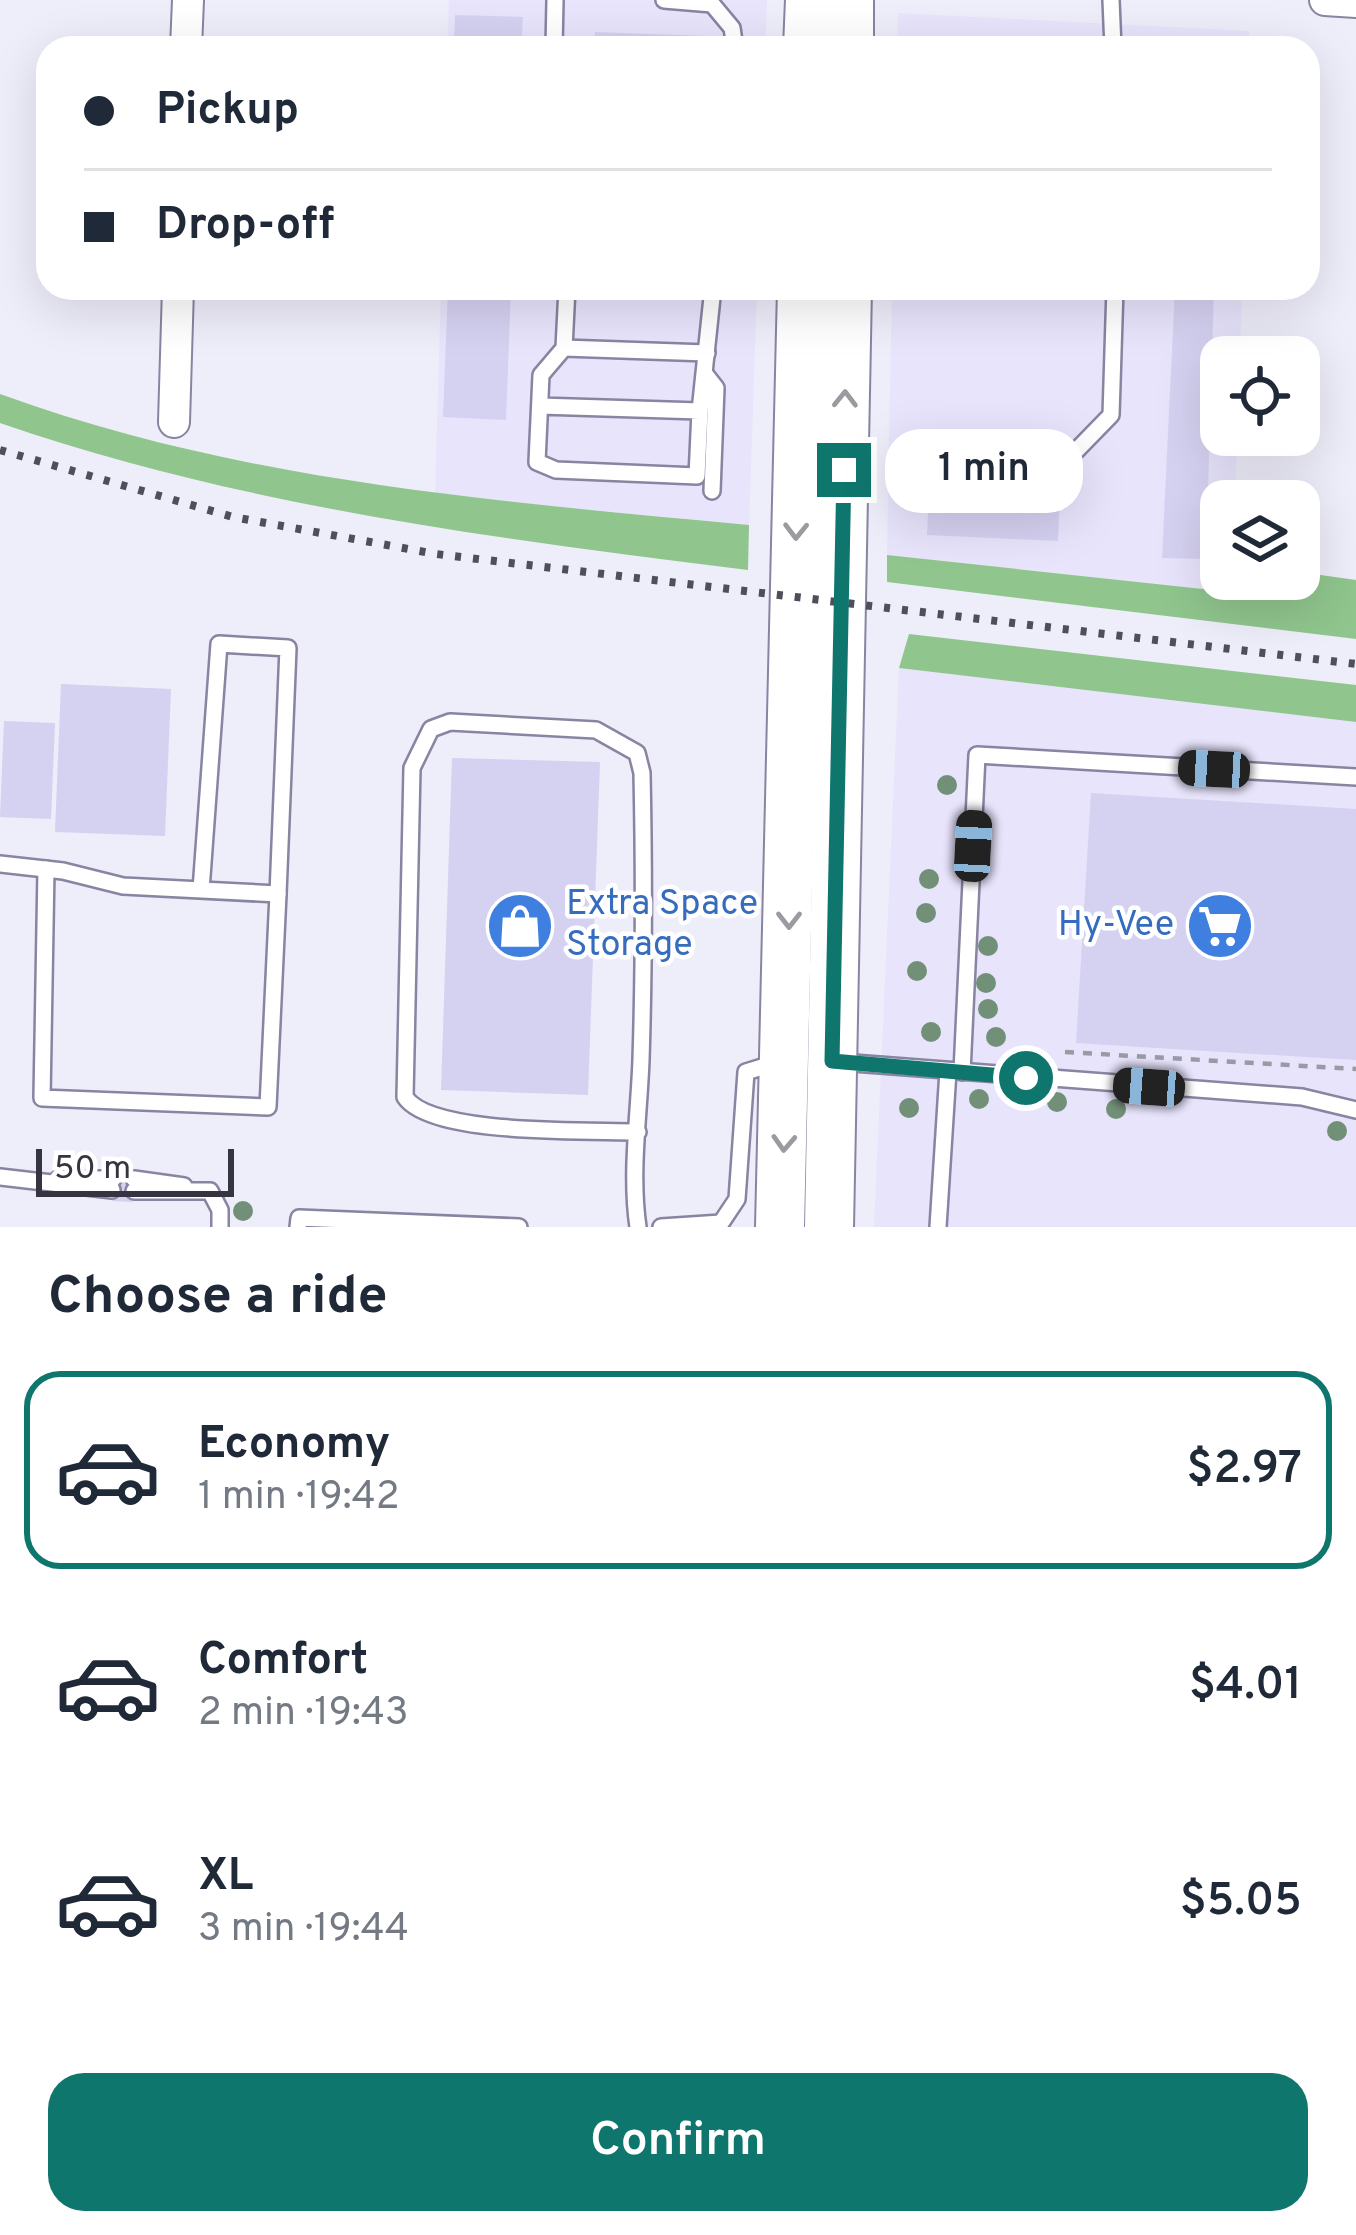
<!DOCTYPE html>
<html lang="en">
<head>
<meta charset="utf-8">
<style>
	:root { --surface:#fff; --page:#f2f2f3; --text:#1f2937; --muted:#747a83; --line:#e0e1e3; --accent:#0f766e }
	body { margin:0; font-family:Overpass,sans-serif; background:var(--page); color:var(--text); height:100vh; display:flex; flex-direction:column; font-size:45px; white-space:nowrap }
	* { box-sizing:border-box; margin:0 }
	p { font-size:39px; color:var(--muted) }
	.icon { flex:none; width:66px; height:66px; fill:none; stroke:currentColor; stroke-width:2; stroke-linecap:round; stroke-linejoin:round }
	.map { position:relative; height:1227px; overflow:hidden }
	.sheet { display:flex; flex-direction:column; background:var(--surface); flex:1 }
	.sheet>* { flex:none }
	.hud { position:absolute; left:36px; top:36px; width:1284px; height:264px; border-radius:36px; box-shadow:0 12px 48px #0002; display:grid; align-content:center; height:264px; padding:0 48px; background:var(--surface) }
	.controls { position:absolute; left:1200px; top:336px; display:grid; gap:24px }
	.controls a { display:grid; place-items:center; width:120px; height:120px; border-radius:24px; background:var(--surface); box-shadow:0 12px 48px #0002; font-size:60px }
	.scale { position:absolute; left:36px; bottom:30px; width:198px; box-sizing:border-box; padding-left:12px; border:6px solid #363441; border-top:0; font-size:33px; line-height:42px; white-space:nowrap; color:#363441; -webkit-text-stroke:9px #fff; paint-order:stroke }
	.end { position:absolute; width:54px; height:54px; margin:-27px; border:15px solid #0f766e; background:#fff; box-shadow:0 0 0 6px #fff }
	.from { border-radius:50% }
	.bubble { position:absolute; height:84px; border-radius:36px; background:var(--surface); box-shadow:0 12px 48px #0002; font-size:39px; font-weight:600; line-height:84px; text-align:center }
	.car { position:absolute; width:36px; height:72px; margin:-36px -18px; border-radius:15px; box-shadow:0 0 9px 3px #0007; background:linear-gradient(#222 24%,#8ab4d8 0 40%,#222 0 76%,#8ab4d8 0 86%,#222 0) }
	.hud b { display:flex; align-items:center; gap:42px; height:114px; font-size:45px }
	.hud b+b { border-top:3px solid var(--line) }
	.hud i { width:30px; height:30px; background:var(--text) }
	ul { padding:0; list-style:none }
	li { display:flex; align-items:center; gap:36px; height:198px; margin:0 24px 18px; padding:0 24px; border:6px solid transparent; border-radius:36px }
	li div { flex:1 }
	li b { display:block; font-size:45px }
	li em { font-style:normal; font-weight:600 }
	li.on { border-color:var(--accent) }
	li>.icon { width:108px; height:108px; stroke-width:1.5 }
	h2 { padding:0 48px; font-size:54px; line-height:144px }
	.action { display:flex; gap:24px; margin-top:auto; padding:24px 48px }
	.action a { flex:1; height:138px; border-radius:36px; background:var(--accent); color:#fff; font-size:48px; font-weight:600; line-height:138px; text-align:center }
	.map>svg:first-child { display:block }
</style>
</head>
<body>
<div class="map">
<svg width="1356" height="1227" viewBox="0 0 1356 1227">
	<rect width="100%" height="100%" fill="#eeedfa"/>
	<g fill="#e7e4fc">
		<path d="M449,0H767L765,48H447Z"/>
		<path d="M898,13L1249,31V48H897Z"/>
		<path d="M441,288H757L749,525L435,495Z"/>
		<path d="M892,288H1242L1240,357H1221V435H1237L1235,501H1221V579H1233L1232,592L887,555Z"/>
		<path d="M899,668L1356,722V1227H874Z"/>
	</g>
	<g fill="#90c58d">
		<path d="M0,394C241,482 496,501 749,525L748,570C493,538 244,507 0,423Z"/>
		<path d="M887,555L1231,592L1233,579H1299V572L1356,580V639L887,582Z"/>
		<path d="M909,634L1356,685V722L899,668Z"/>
	</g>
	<g fill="#d5d1f1">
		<path d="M455,15L523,17L521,48H454Z"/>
		<path d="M595,32L707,36L706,48H594Z"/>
		<path d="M448,288H511L506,420L443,417Z"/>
		<path d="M1175,288H1214L1206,559L1162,558Z"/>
		<path d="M929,489L1060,496L1058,541L927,535Z"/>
		<path d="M61,684L171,689L165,836L55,832Z"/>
		<path d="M4,721L55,723L51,819L0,817Z"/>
		<path d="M452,758L600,762L588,1095L441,1090Z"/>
		<path d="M1091,793L1356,809V1060L1076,1043Z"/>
		<path d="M113,1169L135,1170L133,1202L112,1201Z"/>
	</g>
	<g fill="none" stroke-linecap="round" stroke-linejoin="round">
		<g stroke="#8884a1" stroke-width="20">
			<g id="service">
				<path d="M664,0L712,4L732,28L735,48"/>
				<path d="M1111,0L1113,48"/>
				<path d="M554,48L555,0"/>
				<path d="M564,348L707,353"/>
				<path d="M705,374L716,388L712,491"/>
				<path d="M540,406L700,411L697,476L556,470L537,462L541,375L564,348L567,288"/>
				<path d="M700,411L713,288"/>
				<path d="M950,451L1072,455L1111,415L1115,288"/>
				<path d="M0,864L63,871L123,886L278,894L288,648L219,644L201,890"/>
				<path d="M46,869L42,1098L268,1107L278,894"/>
				<path d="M840,1062L1302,1097L1356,1110"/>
				<path d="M962,1072L977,755L1356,777"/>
				<path d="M638,1132C589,1130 431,1136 405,1097L412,768L431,729L450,722L596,730L637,753L642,773C644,869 644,964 641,1060C639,1115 630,1173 638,1227"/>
				<path d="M0,1177L112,1190"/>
				<path d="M58,1179H113"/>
				<path d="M134,1179L184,1186"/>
				<path d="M134,1191H210L220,1210V1227"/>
				<path d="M298,1227L299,1218L519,1227"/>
				<path d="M661,1227L721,1223L737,1199L746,1072L775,1063"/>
				<path d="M938,1227L948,1071"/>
			</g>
		</g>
		<g stroke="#8884a1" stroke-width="34">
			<g id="minor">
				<path d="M1325,0L1356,2"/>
				<path d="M186,48L188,0"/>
				<path d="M174,422L178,288"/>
			</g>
		</g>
		<g stroke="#8884a1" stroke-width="52">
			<g id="primary">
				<path d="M808,48L810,0"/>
				<path d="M849,48V0"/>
				<path d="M780,1227L802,288"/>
				<path d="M829,1227L847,288"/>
			</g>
		</g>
		<path stroke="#9a99a6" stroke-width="4.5" stroke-dasharray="9 9" stroke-linecap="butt" d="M1065,1052L1356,1069"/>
		<use href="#service" stroke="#fff" stroke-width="15"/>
		<use href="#minor" stroke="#fff" stroke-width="30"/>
		<use href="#primary" stroke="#fff" stroke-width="48"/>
		<path stroke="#504e5b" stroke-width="8" stroke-dasharray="6 12" stroke-linecap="butt" d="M0,450L233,517L436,554L1356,664"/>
	</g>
	<g fill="#729078">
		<circle cx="947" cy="785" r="10"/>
		<circle cx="929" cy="879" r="10"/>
		<circle cx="926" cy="913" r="10"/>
		<circle cx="988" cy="946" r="10"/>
		<circle cx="917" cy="971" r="10"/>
		<circle cx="986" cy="983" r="10"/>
		<circle cx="988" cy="1009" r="10"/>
		<circle cx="931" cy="1032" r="10"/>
		<circle cx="996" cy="1037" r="10"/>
		<circle cx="979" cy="1099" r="10"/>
		<circle cx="1057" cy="1102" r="10"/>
		<circle cx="909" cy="1108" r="10"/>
		<circle cx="1116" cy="1109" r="10"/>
		<circle cx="1337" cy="1131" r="10"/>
		<circle cx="243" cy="1211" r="10"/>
	</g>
	<defs><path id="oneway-chevron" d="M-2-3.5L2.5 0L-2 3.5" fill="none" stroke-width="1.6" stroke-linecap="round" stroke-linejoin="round" transform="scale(3)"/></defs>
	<g stroke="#9a9aa0">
		<use href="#oneway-chevron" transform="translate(845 399) rotate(-89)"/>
		<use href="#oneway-chevron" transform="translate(796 531) rotate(91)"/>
		<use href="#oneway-chevron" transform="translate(789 920) rotate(90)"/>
		<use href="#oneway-chevron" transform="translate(784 1143) rotate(93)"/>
	</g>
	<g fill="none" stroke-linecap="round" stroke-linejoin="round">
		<path stroke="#0f766e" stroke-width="15" d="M844,470L832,1061L1026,1078"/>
	</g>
	<defs>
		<g id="shop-disc" transform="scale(3.45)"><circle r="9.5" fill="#3f7fe0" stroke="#fff"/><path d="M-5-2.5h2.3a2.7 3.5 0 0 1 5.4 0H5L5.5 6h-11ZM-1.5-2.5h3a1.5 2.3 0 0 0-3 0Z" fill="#fff"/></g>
		<g id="supermarket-disc" transform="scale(3.45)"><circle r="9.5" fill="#3f7fe0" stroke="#fff"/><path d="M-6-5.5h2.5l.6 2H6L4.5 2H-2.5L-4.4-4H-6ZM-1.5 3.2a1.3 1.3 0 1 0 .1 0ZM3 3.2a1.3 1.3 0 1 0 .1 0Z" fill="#fff"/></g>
	</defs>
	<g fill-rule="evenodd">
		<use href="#shop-disc" x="520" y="926"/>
		<use href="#supermarket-disc" x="1220" y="926"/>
	</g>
	<g text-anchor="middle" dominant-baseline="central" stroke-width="9" stroke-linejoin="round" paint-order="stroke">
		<g font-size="36" fill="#366cbe" stroke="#fff" text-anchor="start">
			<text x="566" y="905">Extra Space<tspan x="566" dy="41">Storage</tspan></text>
			<text x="1174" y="926" text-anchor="end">Hy-Vee</text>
		</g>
	</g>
</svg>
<div class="controls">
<a><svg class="icon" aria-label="locate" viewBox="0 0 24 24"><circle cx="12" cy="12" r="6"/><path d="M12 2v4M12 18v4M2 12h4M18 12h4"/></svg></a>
<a><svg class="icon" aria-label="layers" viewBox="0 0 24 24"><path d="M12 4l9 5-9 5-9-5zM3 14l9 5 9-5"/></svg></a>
</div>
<div class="scale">50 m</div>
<i class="end from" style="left:1026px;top:1078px"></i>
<i class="end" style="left:844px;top:470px"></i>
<div class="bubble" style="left:885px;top:429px;width:198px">1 min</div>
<i class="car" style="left:1214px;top:769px;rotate:273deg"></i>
<i class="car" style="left:973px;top:846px;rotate:3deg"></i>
<i class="car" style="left:1149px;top:1087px;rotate:274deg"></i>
<div class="hud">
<b><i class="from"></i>Pickup</b>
<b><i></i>Drop-off</b>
</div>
</div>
<section class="sheet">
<h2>Choose a ride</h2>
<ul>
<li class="on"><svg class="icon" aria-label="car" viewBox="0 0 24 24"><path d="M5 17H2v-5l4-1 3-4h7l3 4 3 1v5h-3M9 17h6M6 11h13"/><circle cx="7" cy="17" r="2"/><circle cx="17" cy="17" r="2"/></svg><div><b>Economy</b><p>1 min · 19:42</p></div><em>$2.97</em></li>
<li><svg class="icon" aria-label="car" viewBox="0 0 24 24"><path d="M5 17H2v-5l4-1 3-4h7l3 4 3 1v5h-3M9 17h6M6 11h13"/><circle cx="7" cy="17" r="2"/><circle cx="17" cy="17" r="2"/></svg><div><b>Comfort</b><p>2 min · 19:43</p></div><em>$4.01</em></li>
<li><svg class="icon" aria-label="car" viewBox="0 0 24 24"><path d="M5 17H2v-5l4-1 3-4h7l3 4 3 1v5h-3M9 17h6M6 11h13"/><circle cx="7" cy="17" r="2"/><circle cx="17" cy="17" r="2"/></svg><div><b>XL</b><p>3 min · 19:44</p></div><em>$5.05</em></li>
</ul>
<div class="action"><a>Confirm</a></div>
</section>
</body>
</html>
